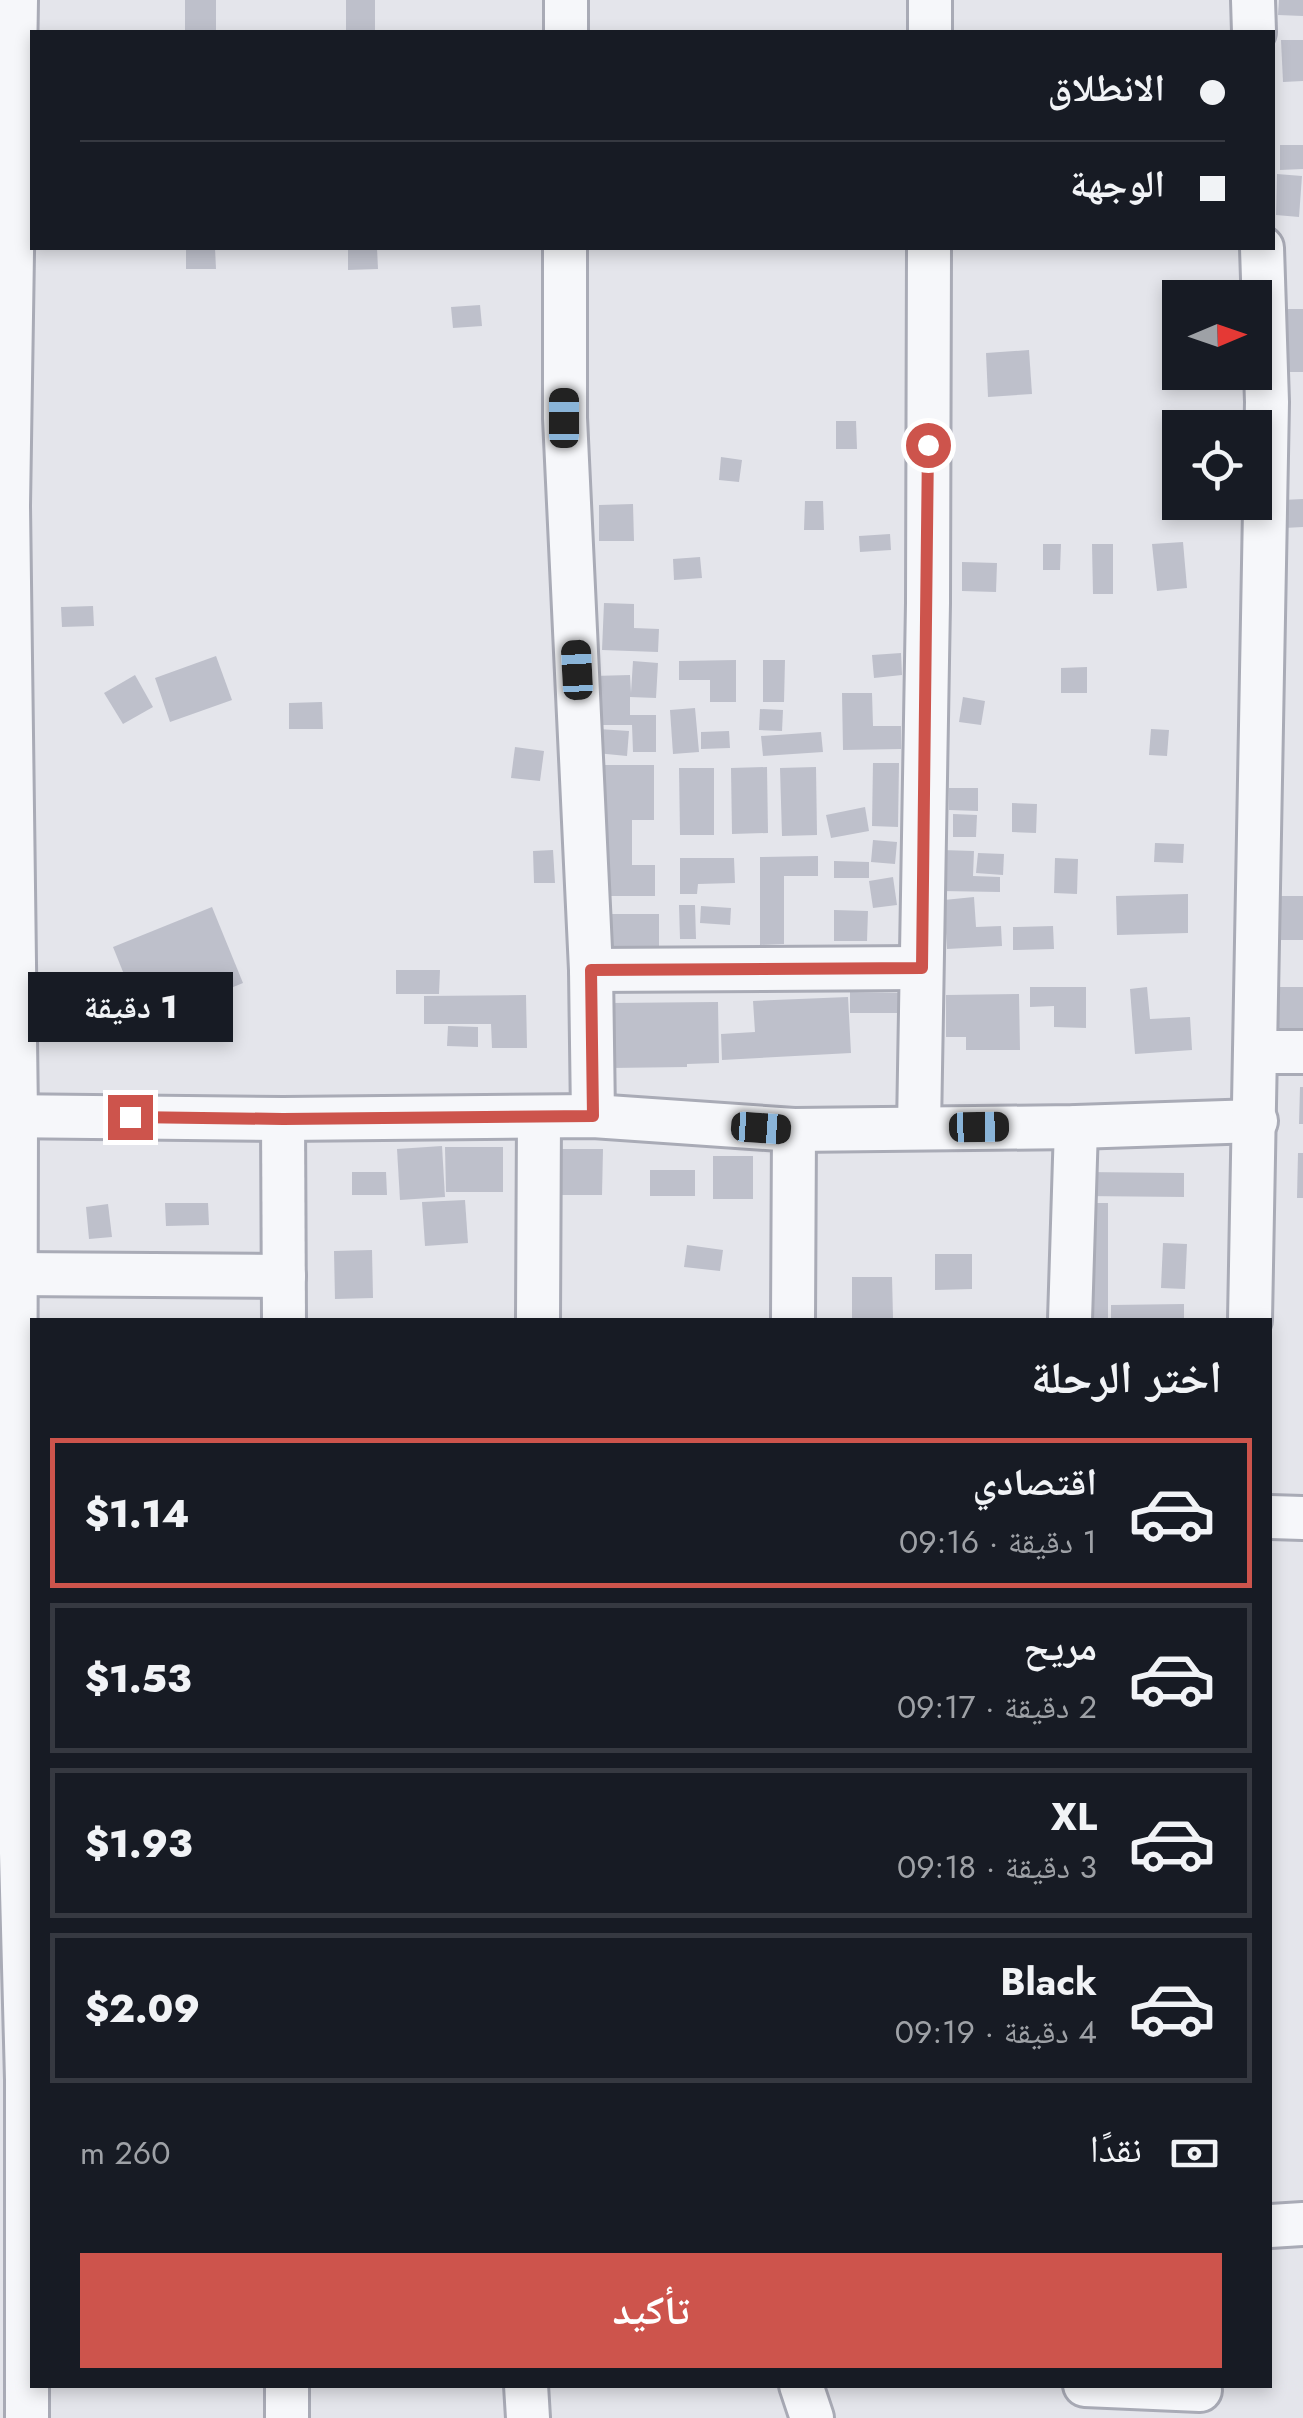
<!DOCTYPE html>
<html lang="ar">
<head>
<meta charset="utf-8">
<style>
	:root { --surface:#171b24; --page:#242831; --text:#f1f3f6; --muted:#9ea1a6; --line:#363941; --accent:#cd544c }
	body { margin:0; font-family:Jost,"Noto Naskh Arabic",sans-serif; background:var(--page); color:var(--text); direction:rtl; height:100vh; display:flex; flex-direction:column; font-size:38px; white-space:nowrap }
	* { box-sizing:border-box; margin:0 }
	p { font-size:32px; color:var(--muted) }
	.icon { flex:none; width:55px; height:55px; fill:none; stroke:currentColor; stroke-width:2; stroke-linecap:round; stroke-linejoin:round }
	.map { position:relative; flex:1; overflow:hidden; direction:ltr }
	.details { position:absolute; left:30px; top:1318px; width:1242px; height:1070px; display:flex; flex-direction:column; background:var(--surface); border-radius:0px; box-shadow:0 5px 15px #0003; direction:rtl }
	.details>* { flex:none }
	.hud { position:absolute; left:30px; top:30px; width:1245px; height:220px; border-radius:0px; box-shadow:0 5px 15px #0003; direction:rtl; display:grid; align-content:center; height:220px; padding:0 50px; background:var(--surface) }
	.needle { width:65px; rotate:88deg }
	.tools { position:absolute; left:1162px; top:280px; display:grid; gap:20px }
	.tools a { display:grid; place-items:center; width:110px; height:110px; border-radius:0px; background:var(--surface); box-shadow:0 5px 15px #0003; font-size:50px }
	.end { position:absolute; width:45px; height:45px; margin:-22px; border:12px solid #cd544c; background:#fff; box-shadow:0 0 0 5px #fff }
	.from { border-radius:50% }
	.bubble { position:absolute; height:70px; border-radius:0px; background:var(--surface); box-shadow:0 5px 15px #0003; font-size:32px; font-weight:800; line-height:70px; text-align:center; direction:rtl }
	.car { position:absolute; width:30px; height:60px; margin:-30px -15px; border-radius:12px; box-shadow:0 0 8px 2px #0007; background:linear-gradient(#222 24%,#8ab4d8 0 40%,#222 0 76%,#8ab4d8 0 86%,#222 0) }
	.hud b { display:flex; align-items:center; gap:35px; height:95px; font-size:38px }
	.hud b+b { border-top:2px solid var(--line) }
	.hud i { width:25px; height:25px; background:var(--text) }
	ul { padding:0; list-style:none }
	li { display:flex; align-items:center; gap:30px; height:150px; margin:0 20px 15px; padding:0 30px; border:5px solid var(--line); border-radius:0px }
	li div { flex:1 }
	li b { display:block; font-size:38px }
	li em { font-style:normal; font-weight:800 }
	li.on { border-color:var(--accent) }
	li>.icon { width:90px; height:90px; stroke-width:1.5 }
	h2 { padding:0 50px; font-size:45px; line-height:120px }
	.pay { display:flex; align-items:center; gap:25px; height:110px; padding:0 50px; font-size:38px }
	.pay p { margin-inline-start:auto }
	.cta { display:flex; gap:20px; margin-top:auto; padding:20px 50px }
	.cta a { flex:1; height:115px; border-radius:0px; background:var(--accent); color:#fff; font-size:40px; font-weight:800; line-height:115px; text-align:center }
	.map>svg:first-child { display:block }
</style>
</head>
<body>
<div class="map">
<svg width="1303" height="2418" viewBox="0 0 1303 2418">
	<rect width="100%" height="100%" fill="#e4e5eb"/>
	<g fill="#bec0cb">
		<rect x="185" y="0" width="31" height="32"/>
		<rect x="346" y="0" width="29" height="32"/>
		<path d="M1279,0H1303V16L1278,15Z"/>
		<path d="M1281,40H1303V81L1283,82Z"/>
		<path d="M1280,145H1303V169L1280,170Z"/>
		<path d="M1277,174L1302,176L1299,217L1276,215Z"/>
		<path d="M186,248H215L216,269H186Z"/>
		<path d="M348,248H377L378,269L348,270Z"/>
		<path d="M480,305L482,326L453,328L451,307Z"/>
		<path d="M1261,309H1303V372H1262Z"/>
		<path d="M1029,350L1032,394L988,397L986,353Z"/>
		<path d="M836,421H856L857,449H836Z"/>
		<path d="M721,457L742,460L739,482L719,480Z"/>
		<path d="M1303,499V527L1284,528L1282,500Z"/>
		<path d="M805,501H823L824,530H804Z"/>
		<path d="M633,504L634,541H599V505Z"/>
		<path d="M890,534L891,550L860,552L859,536Z"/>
		<path d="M1183,542L1187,588L1157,591L1152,544Z"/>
		<path d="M1043,544H1061L1060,570H1043Z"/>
		<path d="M1092,544H1113V594H1093Z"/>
		<path d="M700,557L702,578L674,580L673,559Z"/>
		<path d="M962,562L997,563L996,592L962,591Z"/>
		<path d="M604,603L634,604V628L659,629L658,652L602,650Z"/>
		<path d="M93,606L94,626L62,627L61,607Z"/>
		<path d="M901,653L902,675L874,678L872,655Z"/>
		<path d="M216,656L232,700L170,722L155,678Z"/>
		<path d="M736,660V702H710V680H679V661Z"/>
		<path d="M763,660H785L784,702H763Z"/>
		<path d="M633,661L658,663L656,698L630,697V715H656V752H633L632,725H594L593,676L630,675L631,693Z"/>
		<path d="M1087,667V693H1061V668Z"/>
		<path d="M135,675L153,707L123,724L104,693Z"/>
		<path d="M842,693H872L873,726H901V749L843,750Z"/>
		<path d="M963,697L985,701L981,725L959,722Z"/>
		<path d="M322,702L323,729H289V703Z"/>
		<path d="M695,708L699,752L673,754L670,710Z"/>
		<path d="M760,709L783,710L782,731L759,730Z"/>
		<path d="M598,729L629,731L627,756L596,753Z"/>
		<path d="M1151,729L1169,730L1167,756L1149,755Z"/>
		<path d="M729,731L730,748L701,749V732Z"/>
		<path d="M821,732L823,752L763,756L761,736Z"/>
		<path d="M515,747L544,751L540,781L511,778Z"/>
		<path d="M873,763H899L898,827L872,826Z"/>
		<path d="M605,765H654V820H632V865H655V896H605Z"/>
		<path d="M767,767L768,833L732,834L731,768Z"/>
		<path d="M816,767L817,835L782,836L780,768Z"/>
		<path d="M679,768H714V835H680Z"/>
		<path d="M949,788H978V811L949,810Z"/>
		<path d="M1012,803L1037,804L1036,833L1012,832Z"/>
		<path d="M865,807L869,831L831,838L826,815Z"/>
		<path d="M953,814L977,815L976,837H953Z"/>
		<path d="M873,840L897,842L895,864L871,862Z"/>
		<path d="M1155,843L1184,844L1183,863L1154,862Z"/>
		<path d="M553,850L555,883H534L533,851Z"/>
		<path d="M942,850L974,851L973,876L1000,877V892L941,891Z"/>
		<path d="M978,853L1004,854L1003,875L976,873Z"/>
		<path d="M818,856V876H784V944L760,945V857Z"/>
		<path d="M680,858H734L735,883L698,884L697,894H680Z"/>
		<path d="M1055,858L1078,859L1077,894L1054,893Z"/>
		<path d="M834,861L869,862V878H834Z"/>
		<path d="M893,877L897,905L873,908L869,881Z"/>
		<path d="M1188,894V933L1117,935L1116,896Z"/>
		<rect x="1273" y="896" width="30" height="44"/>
		<path d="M974,897L976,927L1001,926L1002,946L947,949L944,900Z"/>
		<path d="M679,905H695L696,939H680Z"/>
		<path d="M701,906L731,908L730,925L700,923Z"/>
		<path d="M212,907L243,983L144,1024L113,947Z"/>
		<path d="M834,910L868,911L867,941H834Z"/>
		<rect x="607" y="914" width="52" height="32"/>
		<path d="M1053,926L1054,949L1013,950V927Z"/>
		<path d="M396,970H440L439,994H396Z"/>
		<path d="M1030,987H1086V1028L1054,1027V1006L1030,1007Z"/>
		<path d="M1147,987L1150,1019L1190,1017L1192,1050L1135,1054L1130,989Z"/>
		<rect x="1277" y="987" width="26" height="54"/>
		<path d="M850,992L905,993V1013H850Z"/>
		<path d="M1019,994L1020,1050H966V1037H946V995Z"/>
		<path d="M526,995L527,1048H492L491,1024H424V996Z"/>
		<path d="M848,997L851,1053L722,1060L721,1034L755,1032L753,1001Z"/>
		<path d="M718,1002L719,1063L687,1064V1067L610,1068L609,1003Z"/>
		<path d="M448,1026L478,1027V1047L447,1046Z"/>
		<path d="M1300,1087H1303V1124H1299Z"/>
		<path d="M442,1146L445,1197L400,1200L397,1149Z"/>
		<path d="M445,1147H503V1192H446Z"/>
		<path d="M556,1149H603L602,1195H556Z"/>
		<path d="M1298,1153H1303V1198H1297Z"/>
		<rect x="713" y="1156" width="40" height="43"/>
		<rect x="650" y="1170" width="45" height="26"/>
		<path d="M352,1172H386L387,1195H352Z"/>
		<path d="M1084,1172L1184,1173V1197L1083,1196Z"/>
		<path d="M465,1200L468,1243L425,1246L422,1202Z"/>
		<path d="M165,1203H208L209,1225L166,1226Z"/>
		<rect x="1080" y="1203" width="28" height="117"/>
		<path d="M108,1204L112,1237L89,1239L86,1207Z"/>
		<path d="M1163,1243L1187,1244L1185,1289L1161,1288Z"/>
		<path d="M687,1245L723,1250L720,1271L684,1267Z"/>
		<path d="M372,1250L373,1298L335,1299L334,1251Z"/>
		<path d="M935,1254H972V1289L935,1290Z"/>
		<path d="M852,1277H892L893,1318H852Z"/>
		<path d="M1184,1304V1320H1111V1305Z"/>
	</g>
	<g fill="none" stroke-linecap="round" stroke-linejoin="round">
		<g stroke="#a9abb6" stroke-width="48">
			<g id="minor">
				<path d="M16,0L8,506L16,1115L15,1626L27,2080V2418"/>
				<path d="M1253,0L1254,32"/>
				<path d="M566,32V0"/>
				<path d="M930,32V0"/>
				<path d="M565,248V418L591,970L593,1116"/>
				<path d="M591,970L921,968"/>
				<path d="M1255,1052H1303"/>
				<path d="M0,1116L283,1119L593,1116L794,1130L1076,1127L1256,1121"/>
				<path d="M283,1119L284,1320"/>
				<path d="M919,1128L928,603L929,248"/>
				<path d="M15,1274L284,1276"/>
				<path d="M538,1320L539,1117"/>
				<path d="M793,1320L794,1130"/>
				<path d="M1070,1320L1076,1127"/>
				<path d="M1250,1320L1267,402L1262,248"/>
				<path d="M1270,1517L1303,1518"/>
				<path d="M1270,2226L1303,2224"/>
				<path d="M526,2385L528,2418"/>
				<path d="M801,2385L812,2418"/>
				<path d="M1085,2385L1200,2390"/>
				<path d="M287,2418V2385"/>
			</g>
		</g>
		<use href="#minor" stroke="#f6f7fa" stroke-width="42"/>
	</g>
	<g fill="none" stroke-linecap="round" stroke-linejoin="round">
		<path stroke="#cd544c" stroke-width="12" d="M130,1117L283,1119L593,1116L591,970L922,968L928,445"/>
	</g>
</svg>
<div class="tools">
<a><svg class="needle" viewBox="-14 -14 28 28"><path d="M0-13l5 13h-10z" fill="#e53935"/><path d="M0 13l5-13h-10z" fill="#9ea1a6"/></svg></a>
<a><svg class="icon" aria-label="locate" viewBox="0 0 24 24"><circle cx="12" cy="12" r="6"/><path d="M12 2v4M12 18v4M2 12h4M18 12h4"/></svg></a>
</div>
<i class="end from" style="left:928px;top:445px"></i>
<i class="end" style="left:130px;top:1117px"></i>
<div class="bubble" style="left:28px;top:972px;width:205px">1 دقيقة</div>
<i class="car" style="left:564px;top:418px;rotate:0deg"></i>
<i class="car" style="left:577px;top:670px;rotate:357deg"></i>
<i class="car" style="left:979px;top:1127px;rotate:89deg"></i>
<i class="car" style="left:761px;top:1128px;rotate:94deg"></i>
<div class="hud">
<b><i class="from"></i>الانطلاق</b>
<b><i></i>الوجهة</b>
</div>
<section class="details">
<h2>اختر الرحلة</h2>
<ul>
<li class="on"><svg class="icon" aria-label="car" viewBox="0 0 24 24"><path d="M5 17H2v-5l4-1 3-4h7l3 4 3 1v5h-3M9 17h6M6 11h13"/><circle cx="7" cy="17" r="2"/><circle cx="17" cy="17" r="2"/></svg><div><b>اقتصادي</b><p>1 دقيقة · 09:16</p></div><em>$1.14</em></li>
<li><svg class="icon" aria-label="car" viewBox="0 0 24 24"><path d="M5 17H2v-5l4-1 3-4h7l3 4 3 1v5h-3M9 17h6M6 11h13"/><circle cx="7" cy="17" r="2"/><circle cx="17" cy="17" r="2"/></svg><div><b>مريح</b><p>2 دقيقة · 09:17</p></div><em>$1.53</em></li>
<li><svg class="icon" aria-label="car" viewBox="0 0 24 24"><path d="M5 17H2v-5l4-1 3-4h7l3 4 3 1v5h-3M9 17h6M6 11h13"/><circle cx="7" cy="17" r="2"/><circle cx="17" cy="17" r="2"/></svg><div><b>XL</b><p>3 دقيقة · 09:18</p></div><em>$1.93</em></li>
<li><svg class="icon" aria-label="car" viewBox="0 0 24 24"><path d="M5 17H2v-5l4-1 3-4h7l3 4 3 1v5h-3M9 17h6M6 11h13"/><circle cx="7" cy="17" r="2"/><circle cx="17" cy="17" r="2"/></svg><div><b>Black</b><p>4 دقيقة · 09:19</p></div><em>$2.09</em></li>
</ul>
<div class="pay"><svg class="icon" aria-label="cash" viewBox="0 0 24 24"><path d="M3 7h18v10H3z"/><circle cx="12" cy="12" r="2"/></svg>نقدًا<p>260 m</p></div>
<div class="cta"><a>تأكيد</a></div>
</section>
</div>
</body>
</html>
